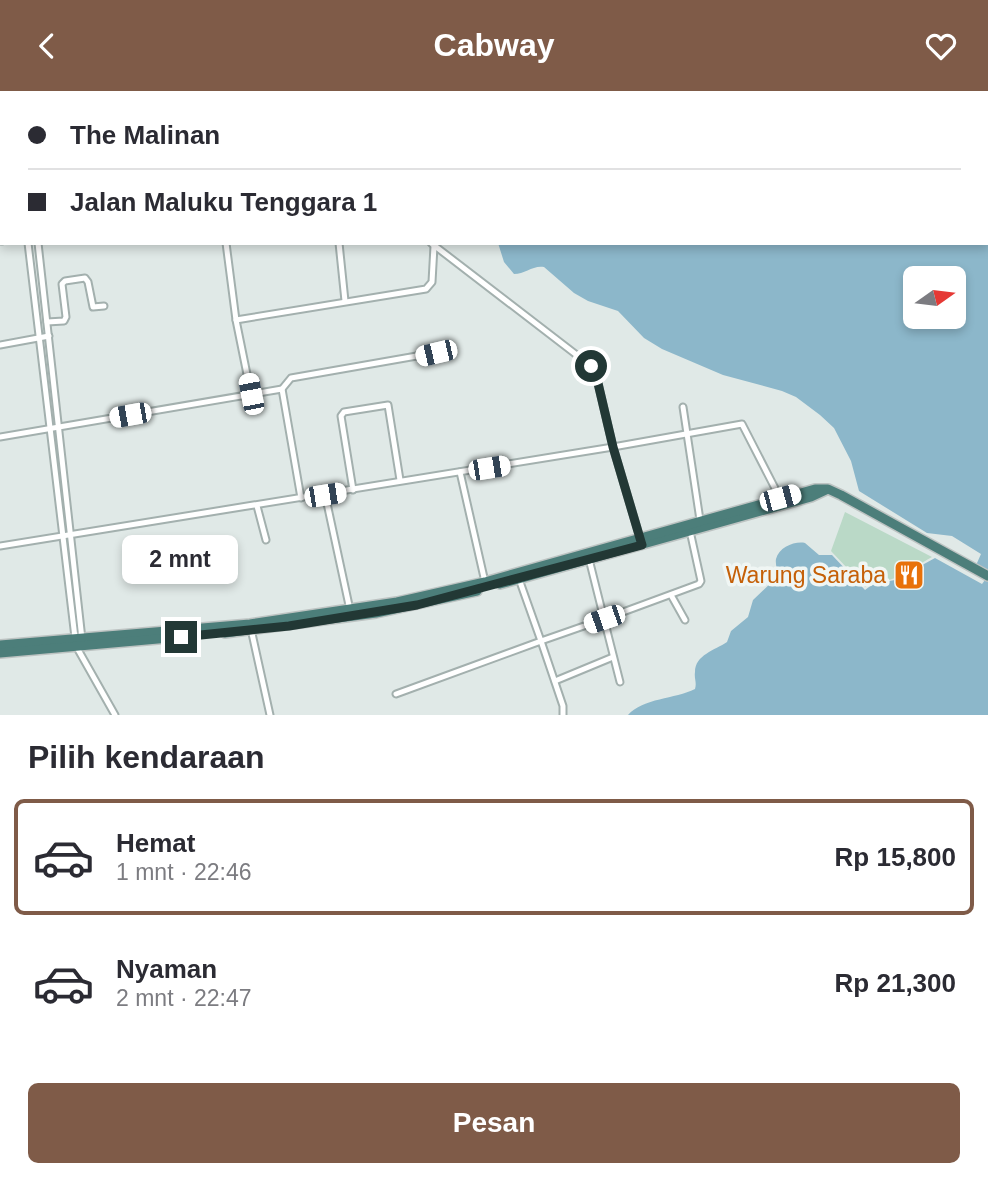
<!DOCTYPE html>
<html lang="id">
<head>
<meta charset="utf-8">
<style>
	:root { --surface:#fff; --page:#f7f7f7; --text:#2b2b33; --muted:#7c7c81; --line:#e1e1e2; --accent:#7f5b48 }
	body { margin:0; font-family:Helvetica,sans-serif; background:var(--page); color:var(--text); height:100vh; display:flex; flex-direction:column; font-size:26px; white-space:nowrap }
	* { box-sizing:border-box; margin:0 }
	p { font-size:23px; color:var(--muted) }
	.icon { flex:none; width:38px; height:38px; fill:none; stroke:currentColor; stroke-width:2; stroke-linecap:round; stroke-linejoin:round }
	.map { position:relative; height:624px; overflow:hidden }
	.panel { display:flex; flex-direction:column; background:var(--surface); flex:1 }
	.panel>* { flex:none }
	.guide { position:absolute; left:0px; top:0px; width:989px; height:154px; box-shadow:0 4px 10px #0003; display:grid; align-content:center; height:154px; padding:0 28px; background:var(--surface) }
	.needle { width:46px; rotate:76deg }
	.fabs { position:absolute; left:903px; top:175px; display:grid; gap:14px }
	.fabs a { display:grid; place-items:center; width:63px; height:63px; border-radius:10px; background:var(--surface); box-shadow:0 4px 10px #0003; font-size:35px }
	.end { position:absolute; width:32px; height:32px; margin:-16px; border:9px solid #223835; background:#fff; box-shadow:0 0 0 4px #fff }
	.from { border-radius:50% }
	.bubble { position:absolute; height:49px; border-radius:10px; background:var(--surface); box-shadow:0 4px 10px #0003; font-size:23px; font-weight:600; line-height:49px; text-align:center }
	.car { position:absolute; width:21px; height:42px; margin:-21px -10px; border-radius:9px; box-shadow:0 0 5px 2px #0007; background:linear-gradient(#fff 24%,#345 0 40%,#fff 0 76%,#345 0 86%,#fff 0) }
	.guide b { display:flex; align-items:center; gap:24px; height:66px; font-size:26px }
	.guide b+b { border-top:2px solid var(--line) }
	.guide i { width:18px; height:18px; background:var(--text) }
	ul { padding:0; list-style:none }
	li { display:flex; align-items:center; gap:21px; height:116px; margin:0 14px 10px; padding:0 14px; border:4px solid transparent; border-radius:10px }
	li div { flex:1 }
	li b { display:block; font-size:26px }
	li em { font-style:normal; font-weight:600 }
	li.current { border-color:var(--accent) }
	li>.icon { width:63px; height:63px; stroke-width:1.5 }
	h2 { padding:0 28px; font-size:32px; line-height:84px }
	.button { display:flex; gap:14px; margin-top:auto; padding:14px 28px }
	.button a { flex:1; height:80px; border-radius:10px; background:var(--accent); color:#fff; font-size:28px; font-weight:600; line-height:80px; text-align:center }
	header { display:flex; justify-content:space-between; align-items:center; height:91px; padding:0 28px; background:var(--accent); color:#fff; font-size:32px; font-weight:600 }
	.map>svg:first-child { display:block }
</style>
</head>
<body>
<header><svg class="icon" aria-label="back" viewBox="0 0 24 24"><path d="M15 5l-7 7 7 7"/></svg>Cabway<svg class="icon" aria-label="heart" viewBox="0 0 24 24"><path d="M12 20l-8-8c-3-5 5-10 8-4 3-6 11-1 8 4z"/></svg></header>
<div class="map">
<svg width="988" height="624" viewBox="0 0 988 624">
	<rect width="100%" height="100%" fill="#e0e9e7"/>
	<path fill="#bad9c7" d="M845,421L932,466C919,473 906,484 892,488C881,492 874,489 865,496L831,460Z"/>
	<g fill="#8cb7ca" fill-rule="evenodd">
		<path d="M385,0H565L567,2H385Z"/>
		<path d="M915,0H988V624H628C643,607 675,608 695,598C697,591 694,588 695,581C695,564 715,559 727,551L731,540L748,526L753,509L777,486C778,480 775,473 776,468C779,456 795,450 805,452L819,464H832L865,499L873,493L895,489L935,467L982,493L985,489L973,481L981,463L952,445L927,442L859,400L851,370L834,337L820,324L796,306L782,300L723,284L662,258L644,247L618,220L588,210L574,202L544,176C533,174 525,183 514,183L504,171L498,152H987V2H909ZM915,187H954V226H915Z"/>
	</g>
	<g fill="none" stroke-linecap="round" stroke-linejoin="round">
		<g stroke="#a3b0ae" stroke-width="9">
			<g id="minor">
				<path d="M11,0V2"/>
				<path d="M20,0V2"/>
				<path d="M40,0V2"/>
				<path d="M187,0V2"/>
				<path d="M322,0V2"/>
				<path d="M531,2L533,0"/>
				<path d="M0,55H2"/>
				<path d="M0,150H2"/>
				<path d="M28,152L76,555L115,624"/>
				<path d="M38,152L82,548"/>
				<path d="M226,152L236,229L251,303"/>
				<path d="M339,152L345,210"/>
				<path d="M236,229L426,198L432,191L434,155"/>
				<path d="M47,231L64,230L66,226L62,193L65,190L85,187L88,191L93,216L104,215"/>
				<path d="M0,254L49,245"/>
				<path d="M282,298L291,287L451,259"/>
				<path d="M683,316L700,429"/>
				<path d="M0,346L282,298L301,407"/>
				<path d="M460,381L485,491"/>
				<path d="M353,399L341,325L344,321L388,314L400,389"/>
				<path d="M325,403L350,519"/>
				<path d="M257,415L266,449"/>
				<path d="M640,447L613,356L742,333L780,407"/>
				<path d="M0,455L613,356L597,288L591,275L431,152"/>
				<path d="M589,468L604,528L699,493L701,490L690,440"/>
				<path d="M519,488L541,550L604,528L620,591"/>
				<path d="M671,504L685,529"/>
				<path d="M251,538L270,624"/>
				<path d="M555,590L613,566"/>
				<path d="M396,603L541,550L563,615V624"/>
			</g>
		</g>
		<g stroke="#bdc3c2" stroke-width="12">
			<g id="trunk">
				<path d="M500,493L811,406L826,399"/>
				<path d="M225,542L376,522L477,500"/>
				<path d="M0,554L250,533L397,511L485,491L815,398H828L841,404L988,485"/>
				<path d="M0,562L169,547"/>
			</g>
		</g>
		<use href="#minor" stroke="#fff" stroke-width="5"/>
		<use href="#trunk" stroke="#4c7e7a" stroke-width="9"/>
	</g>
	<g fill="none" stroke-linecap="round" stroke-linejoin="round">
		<path stroke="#223835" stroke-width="9" d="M181,546L289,535L417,514L642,454L613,356L597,288L591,275"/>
	</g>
	<defs>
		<g id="restaurant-square" transform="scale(1.575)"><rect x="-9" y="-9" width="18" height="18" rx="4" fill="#e8710a" stroke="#f0f6f4"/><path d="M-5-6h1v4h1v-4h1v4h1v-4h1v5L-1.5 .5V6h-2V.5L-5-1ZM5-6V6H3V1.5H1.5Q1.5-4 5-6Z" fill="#fff"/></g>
	</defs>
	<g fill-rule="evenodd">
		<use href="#restaurant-square" x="909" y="484"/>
	</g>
	<g text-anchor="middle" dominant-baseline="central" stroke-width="7" stroke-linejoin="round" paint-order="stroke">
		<g font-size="23" fill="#c56008" stroke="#f0f6f4" text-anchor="end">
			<text x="886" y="484">Warung Saraba</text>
		</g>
	</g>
</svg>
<div class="fabs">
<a><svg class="needle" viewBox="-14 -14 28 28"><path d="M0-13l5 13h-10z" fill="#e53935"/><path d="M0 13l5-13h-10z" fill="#7c7c81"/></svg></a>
</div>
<i class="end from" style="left:591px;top:275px"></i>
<i class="end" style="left:181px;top:546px"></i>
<div class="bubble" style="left:122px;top:444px;width:116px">2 mnt</div>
<i class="car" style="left:436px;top:262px;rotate:257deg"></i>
<i class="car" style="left:251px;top:303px;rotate:349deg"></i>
<i class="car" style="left:130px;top:324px;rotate:260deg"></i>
<i class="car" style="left:489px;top:377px;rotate:81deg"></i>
<i class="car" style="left:325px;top:404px;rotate:81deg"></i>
<i class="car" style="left:780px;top:407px;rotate:75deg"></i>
<i class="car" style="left:604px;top:528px;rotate:251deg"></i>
<div class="guide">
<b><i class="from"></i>The Malinan</b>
<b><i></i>Jalan Maluku Tenggara 1</b>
</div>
</div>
<section class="panel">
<h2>Pilih kendaraan</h2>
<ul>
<li class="current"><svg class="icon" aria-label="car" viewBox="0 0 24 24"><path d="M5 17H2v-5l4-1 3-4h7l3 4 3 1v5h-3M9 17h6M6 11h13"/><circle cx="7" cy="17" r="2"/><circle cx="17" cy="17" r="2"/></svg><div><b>Hemat</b><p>1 mnt · 22:46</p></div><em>Rp 15,800</em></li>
<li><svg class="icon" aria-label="car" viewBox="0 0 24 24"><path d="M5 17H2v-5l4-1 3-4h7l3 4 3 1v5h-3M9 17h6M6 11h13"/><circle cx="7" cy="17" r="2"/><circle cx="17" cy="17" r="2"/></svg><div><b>Nyaman</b><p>2 mnt · 22:47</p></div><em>Rp 21,300</em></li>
</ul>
<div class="button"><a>Pesan</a></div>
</section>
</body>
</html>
